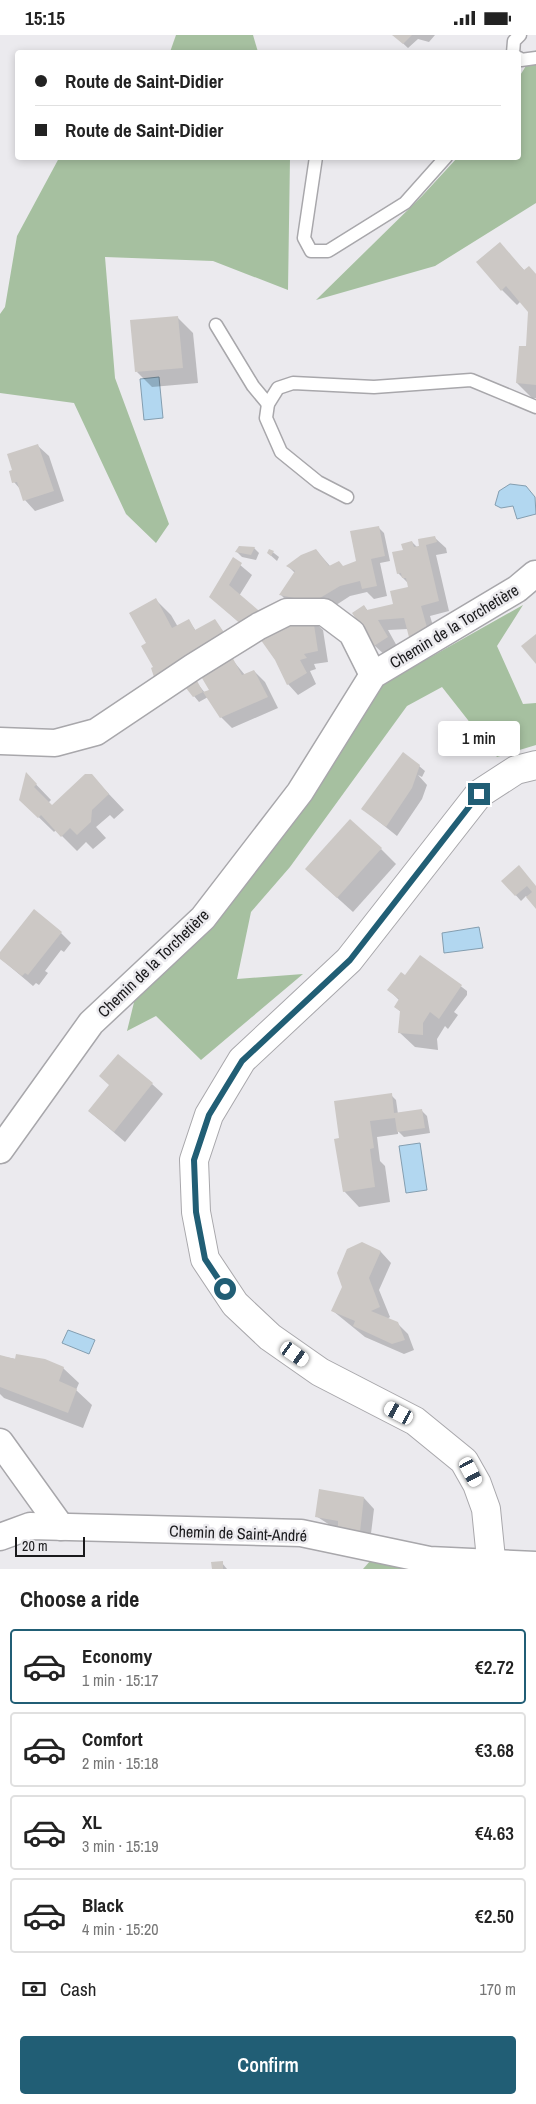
<!DOCTYPE html>
<html lang="en">
<head>
<meta charset="utf-8">
<style>
	:root { --surface:#fff; --page:#f2f2f2; --text:#222; --muted:#767676; --line:#e0e0e0; --accent:#215e75 }
	body { margin:0; font-family:"Archivo Narrow",sans-serif; background:var(--page); color:var(--text); height:100vh; display:flex; flex-direction:column; font-size:19px; white-space:nowrap }
	* { box-sizing:border-box; margin:0 }
	p { font-size:16px; color:var(--muted) }
	.icon { flex:none; width:28px; height:28px; fill:none; stroke:currentColor; stroke-width:2; stroke-linecap:round; stroke-linejoin:round }
	.map { position:relative; height:1534px; overflow:hidden }
	.details { display:flex; flex-direction:column; background:var(--surface); flex:1 }
	.details>* { flex:none }
	.top-card { position:absolute; left:15px; top:15px; width:506px; height:110px; border-radius:5px; box-shadow:0 2px 8px #0003; display:grid; align-content:center; height:110px; padding:0 20px; background:var(--surface) }
	.scale { position:absolute; left:15px; bottom:12px; width:70px; box-sizing:border-box; padding-left:5px; border:2px solid #1a1a1c; border-top:0; font-size:14px; line-height:18px; white-space:nowrap; color:#1a1a1c; -webkit-text-stroke:4px #ebeaee; paint-order:stroke }
	.end { position:absolute; width:22px; height:22px; margin:-11px; border:6px solid #215e75; background:#fff; box-shadow:0 0 0 2px #fff }
	.from { border-radius:50% }
	.bubble { position:absolute; height:35px; border-radius:5px; background:var(--surface); box-shadow:0 2px 8px #0003; font-size:16px; font-weight:600; line-height:35px; text-align:center }
	.car { position:absolute; width:15px; height:30px; margin:-15px -8px; border-radius:6px; box-shadow:0 0 4px 1px #0007; background:linear-gradient(#fff 24%,#345 0 40%,#fff 0 76%,#345 0 86%,#fff 0) }
	.top-card b { display:flex; align-items:center; gap:18px; height:48px; font-size:19px }
	.top-card b+b { border-top:1px solid var(--line) }
	.top-card i { width:12px; height:12px; background:var(--text) }
	ul { padding:0; list-style:none }
	li { display:flex; align-items:center; gap:15px; height:75px; margin:0 10px 8px; padding:0 10px; border:2px solid var(--line); border-radius:5px }
	li div { flex:1 }
	li b { display:block; font-size:19px }
	li em { font-style:normal; font-weight:600 }
	li.current { border-color:var(--accent) }
	li>.icon { width:45px; height:45px; stroke-width:1.5 }
	h2 { padding:0 20px; font-size:22px; line-height:60px }
	.pay { display:flex; align-items:center; gap:12px; height:55px; padding:0 20px; font-size:19px }
	.pay p { margin-inline-start:auto }
	.primary-button { display:flex; gap:10px; margin-top:auto; padding:10px 20px }
	.primary-button a { flex:1; height:58px; border-radius:5px; background:var(--accent); color:#fff; font-size:20px; font-weight:600; line-height:58px; text-align:center }
	.status { display:flex; justify-content:space-between; align-items:center; height:35px; padding:0 25px; background:var(--surface); direction:ltr }
	.status svg { height:14px; fill:currentColor }
	.map>svg:first-child { display:block }
</style>
</head>
<body>
<div class="status"><b>15:15</b><svg viewBox="0 0 49 12"><path d="M0 12V9h3v3zM5 12V6h3v6zM10 12V3h3v9zM15 12V0h3v12zM26 1h20v11H26zM47 4h2v5h-2z"/></svg></div>
<div class="map">
<svg width="536" height="1534" viewBox="0 0 536 1534">
	<rect width="100%" height="100%" fill="#ebeaee"/>
	<g fill="#a6c0a0">
		<path d="M176,0H253L258,17H170Z"/>
		<path d="M536,15V168L435,231L316,265L422,161L457,123L519,122V42Z"/>
		<path d="M59,123H290L288,255L213,226L105,222L115,343L169,489L156,508L126,479L74,368L0,358V279L5,272L17,201Z"/>
		<path d="M523,570L497,611L523,669L536,668V710L497,722L442,652L407,671L290,832L251,877L237,944L303,939L201,1025L156,981L127,996L137,955L381,650Z"/>
		<path d="M371,1525L417,1534H363Z"/>
	</g>
	<g fill="#b2d7f0" stroke="#849eb0">
		<path d="M159,342L163,383L144,385L140,344Z"/>
		<path d="M510,449L526,451L535,462L536,479L517,484L513,471L501,473L495,470L499,456Z"/>
		<path d="M479,892L483,913L444,918L442,898Z"/>
		<path d="M420,1108L427,1155L406,1158L399,1111Z"/>
		<path d="M68,1295L95,1305L89,1319L62,1308Z"/>
	</g>
	<g fill="#0003" fill-rule="evenodd">
		<path d="M394,0H435L429,7L418,4L408,13Z"/>
		<path d="M499,209L525,236L536,239V363H532L517,348L527,312L530,277L521,266L517,270L502,255Z"/>
		<path d="M178,283L193,298L198,348L152,352L137,337Z"/>
		<path d="M38,411L49,421L64,466L35,476L25,465L21,455L14,447Z"/>
		<path d="M378,492L384,498L390,526L380,528L387,561L374,564L367,557L350,561L330,574L291,570L281,560L295,538L288,531L316,515L330,531L344,532L358,527Z"/>
		<path d="M435,503L446,513L447,518L436,520L449,576L430,581L438,607L408,594L388,595L398,613L386,621L375,611L353,578L364,571L368,576L394,570L410,553L409,549L398,538L404,516L412,507L417,512Z"/>
		<path d="M240,512L254,513L259,518L256,525L242,522L237,517Z"/>
		<path d="M270,515L279,522L277,526L268,518Z"/>
		<path d="M233,524L252,540L239,561L264,582L312,585L323,595L328,627L314,629L316,634L310,636L316,649L298,660L288,649L276,625L260,601L253,600L211,562Z"/>
		<path d="M156,565L171,580L178,592L189,586L196,596L215,586L231,607L230,622L245,640L254,636L265,647L278,673L232,693L221,682L208,662L199,667L194,661V645L160,646L155,641V632L147,609ZM201,640L210,655L205,658L194,644Z"/>
		<path d="M419,731L425,736L422,742L418,740L427,750L422,764L397,801L363,774Z"/>
		<path d="M27,740L51,765L48,768L52,772L91,740L124,775L114,784L110,780L96,792L106,803L93,814L86,807L77,816L56,795L54,797L21,765Z"/>
		<path d="M381,814L396,829L353,877L322,849Z"/>
		<path d="M503,846L536,852V872L526,861L521,866Z"/>
		<path d="M61,898L71,908L64,917L61,915L45,936L48,938L39,950L36,948L33,951L0,923V919Z"/>
		<path d="M406,942L454,946L467,956V960L454,977L458,980L448,994L445,991L437,1004L438,1015L415,1012L399,997L401,977L395,972L400,966L389,955Z"/>
		<path d="M152,1049L163,1059L125,1107L89,1076Z"/>
		<path d="M391,1060L396,1065L398,1079L422,1076L427,1081L430,1098L404,1102L398,1096V1099L377,1102L380,1126L385,1131L390,1167L359,1172L344,1156L340,1104Z"/>
		<path d="M362,1208L381,1217L391,1228L379,1255L390,1282L387,1284L397,1288L408,1299L414,1315L404,1319L365,1302L333,1276Z"/>
		<path d="M0,1321L63,1333L79,1348L76,1355L92,1370L83,1393L4,1363L0,1359Z"/>
		<path d="M364,1463L374,1474L370,1507L336,1494L316,1481Z"/>
		<path d="M222,1528L227,1534H213Z"/>
	</g>
	<g fill="#ccc8c5">
		<path d="M392,0H412L403,9Z"/>
		<path d="M500,207L524,235L529,231L536,239V350L516,348L519,311H526L528,277L506,251L501,256L476,227Z"/>
		<path d="M178,281L183,333L135,337L130,285Z"/>
		<path d="M38,409L54,456L23,466L17,447L12,448L9,436L12,435L7,419Z"/>
		<path d="M379,491L385,521L371,524L377,551L362,554L360,546L340,551L320,563L324,569L279,560L295,536L286,531L301,520L316,514L329,531L339,526L343,531L356,526L350,496Z"/>
		<path d="M435,501L437,507L426,510L439,566L421,571L428,596L410,606L404,583L378,585L388,602L374,611L352,578L364,570L367,575L393,569L390,556L408,552L406,543H402L401,538L397,539L392,517L403,515L401,509L412,506L414,512L419,511L418,504Z"/>
		<path d="M239,511L255,512L251,520L235,517Z"/>
		<path d="M269,514L274,516L271,521L267,518Z"/>
		<path d="M233,522L242,528L229,550L265,581L242,590L209,562Z"/>
		<path d="M156,563L172,593L189,584L195,595L215,584L227,602L154,642L151,633L153,632L141,611L146,608L129,578Z"/>
		<path d="M313,583L318,616L304,619L307,623L300,625L307,638L287,650L275,625L258,601L282,585Z"/>
		<path d="M536,599V629L521,611Z"/>
		<path d="M231,620L242,640L254,635L268,662L220,683L203,657L209,655L199,638Z"/>
		<path d="M195,642L203,657L193,662L186,653Z"/>
		<path d="M403,717L420,730L412,753L386,792L361,774Z"/>
		<path d="M26,737L37,749L34,752L52,770L85,739H92L109,759L92,775L91,787L77,800L70,793L61,802L41,780L38,783L19,765Z"/>
		<path d="M350,784L382,813L337,863L305,834Z"/>
		<path d="M519,830L536,851V874L526,862L532,857L527,851L515,861L501,846Z"/>
		<path d="M34,874L62,897L28,940L25,938L22,941L0,924V917Z"/>
		<path d="M420,920L462,950L439,984L430,977L423,988V1000L398,998L400,976L394,972L399,964L387,955L401,937L405,940Z"/>
		<path d="M118,1019L153,1048L114,1097L88,1076L109,1050L99,1041Z"/>
		<path d="M392,1058L394,1078L422,1074L425,1093L397,1097L395,1083L370,1086L374,1113L370,1114L375,1152L343,1157L334,1104L339,1103L334,1066Z"/>
		<path d="M362,1207L381,1216L369,1243L380,1272L371,1276L398,1287L405,1305L392,1309L353,1291L355,1286L331,1276L342,1252L337,1238L347,1214Z"/>
		<path d="M16,1319L45,1324L64,1332L59,1346L77,1354L68,1378L0,1352V1320L15,1324Z"/>
		<path d="M319,1454L364,1462L360,1497L338,1494V1486L315,1482Z"/>
		<path d="M223,1526V1534H212L211,1527Z"/>
	</g>
	<g fill="none" stroke-linecap="round" stroke-linejoin="round">
		<g stroke="#a8a7ab" stroke-width="15">
			<g id="service">
				<path d="M513,18L514,6L520,0"/>
				<path d="M519,23L521,25L536,23"/>
				<path d="M316,122L304,203L311,216H328L405,168L446,122"/>
				<path d="M216,290L253,351L268,369"/>
				<path d="M347,462L318,447L281,417L266,383L268,369L278,353L293,348L374,352L471,345L536,372"/>
			</g>
		</g>
		<g stroke="#a8a7ab" stroke-width="29">
			<g id="minor">
				<path d="M0,706L55,708L96,697L193,632L259,591L287,577H324L352,598L373,640"/>
				<path d="M0,1115L91,988L203,883L300,757L373,640L517,554L535,539"/>
				<path d="M0,1407L61,1492"/>
				<path d="M0,1502L30,1491L301,1498L429,1525L536,1530"/>
			</g>
		</g>
		<g stroke="#a8a7ab" stroke-width="30">
			<path id="tertiary" d="M492,1534L486,1474L477,1449L464,1426L415,1386L320,1337L270,1302L235,1269L205,1224L196,1177L194,1125L209,1080L242,1025L349,925L479,759L516,735L536,730"/>
		</g>
		<use href="#service" stroke="#fff" stroke-width="12"/>
		<use href="#minor" stroke="#fff" stroke-width="26"/>
		<use href="#tertiary" stroke="#fff" stroke-width="28"/>
	</g>
	<g fill="none" stroke-linecap="round" stroke-linejoin="round">
		<path stroke="#215e75" stroke-width="6" d="M225,1254L205,1224L196,1177L194,1125L209,1080L242,1026L350,925L479,759"/>
	</g>
	<g text-anchor="middle" dominant-baseline="central" stroke-width="5" stroke-linejoin="round" paint-order="stroke">
		<g font-size="16" fill="#1a1a1c" stroke="#ebeaee">
			<text transform="translate(454 591) rotate(-31)">Chemin de la Torchetière</text>
			<text transform="translate(153 928) rotate(-44)">Chemin de la Torchetière</text>
			<text transform="translate(238 1498) rotate(2)">Chemin de Saint-André</text>
		</g>
	</g>
</svg>
<div class="scale">20 m</div>
<i class="end from" style="left:225px;top:1254px"></i>
<i class="end" style="left:479px;top:759px"></i>
<div class="bubble" style="left:438px;top:686px;width:82px">1 min</div>
<i class="car" style="left:295px;top:1319px;rotate:125deg"></i>
<i class="car" style="left:399px;top:1378px;rotate:298deg"></i>
<i class="car" style="left:471px;top:1437px;rotate:152deg"></i>
<div class="top-card">
<b><i class="from"></i>Route de Saint-Didier</b>
<b><i></i>Route de Saint-Didier</b>
</div>
</div>
<section class="details">
<h2>Choose a ride</h2>
<ul>
<li class="current"><svg class="icon" aria-label="car" viewBox="0 0 24 24"><path d="M5 17H2v-5l4-1 3-4h7l3 4 3 1v5h-3M9 17h6M6 11h13"/><circle cx="7" cy="17" r="2"/><circle cx="17" cy="17" r="2"/></svg><div><b>Economy</b><p>1 min · 15:17</p></div><em>€2.72</em></li>
<li><svg class="icon" aria-label="car" viewBox="0 0 24 24"><path d="M5 17H2v-5l4-1 3-4h7l3 4 3 1v5h-3M9 17h6M6 11h13"/><circle cx="7" cy="17" r="2"/><circle cx="17" cy="17" r="2"/></svg><div><b>Comfort</b><p>2 min · 15:18</p></div><em>€3.68</em></li>
<li><svg class="icon" aria-label="car" viewBox="0 0 24 24"><path d="M5 17H2v-5l4-1 3-4h7l3 4 3 1v5h-3M9 17h6M6 11h13"/><circle cx="7" cy="17" r="2"/><circle cx="17" cy="17" r="2"/></svg><div><b>XL</b><p>3 min · 15:19</p></div><em>€4.63</em></li>
<li><svg class="icon" aria-label="car" viewBox="0 0 24 24"><path d="M5 17H2v-5l4-1 3-4h7l3 4 3 1v5h-3M9 17h6M6 11h13"/><circle cx="7" cy="17" r="2"/><circle cx="17" cy="17" r="2"/></svg><div><b>Black</b><p>4 min · 15:20</p></div><em>€2.50</em></li>
</ul>
<div class="pay"><svg class="icon" aria-label="cash" viewBox="0 0 24 24"><path d="M3 7h18v10H3z"/><circle cx="12" cy="12" r="2"/></svg>Cash<p>170 m</p></div>
<div class="primary-button"><a>Confirm</a></div>
</section>
</body>
</html>
